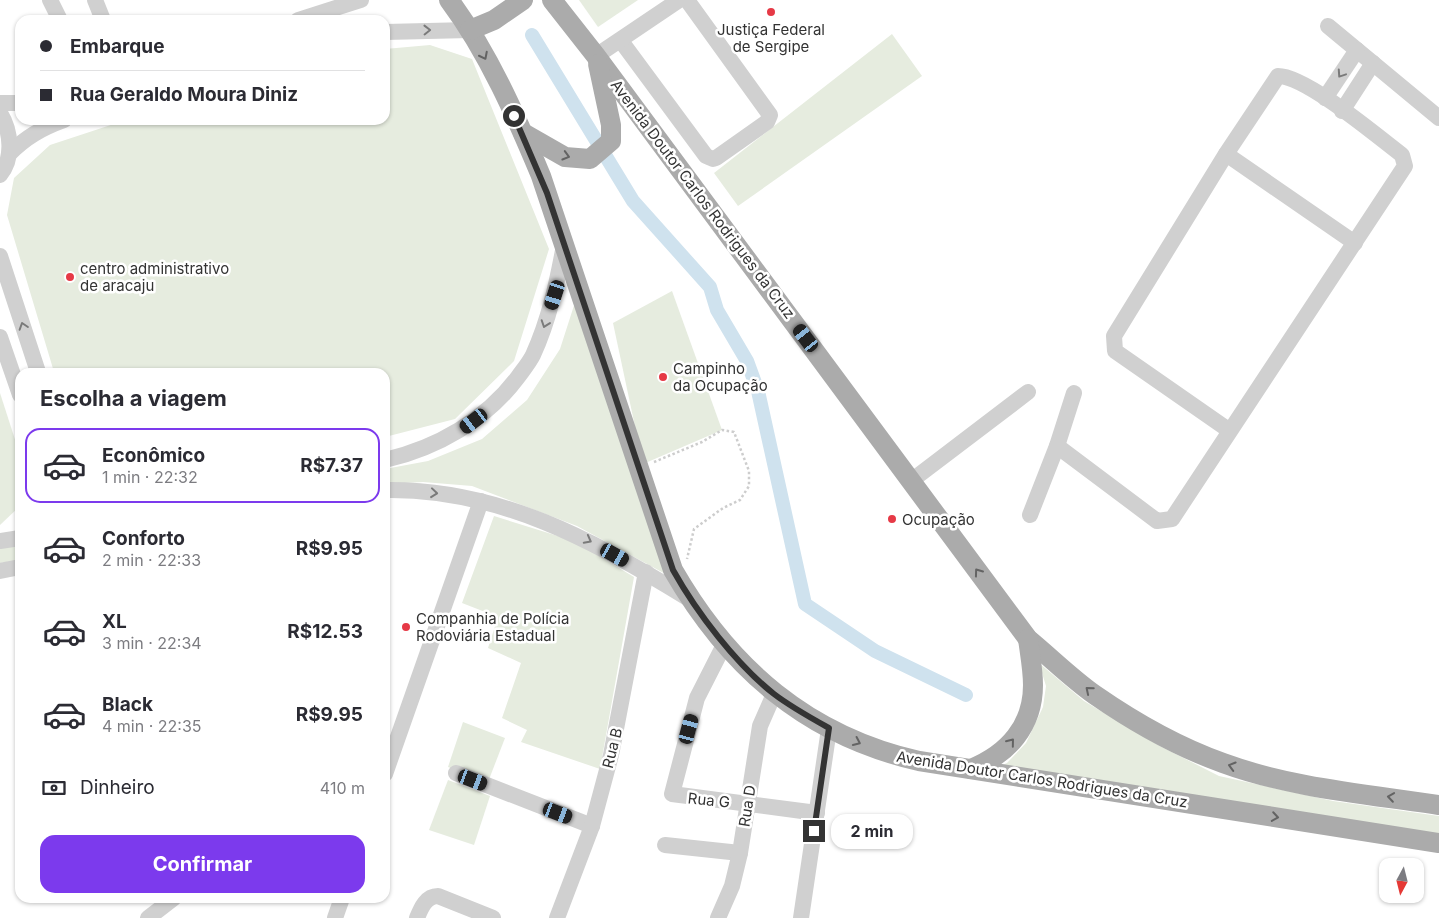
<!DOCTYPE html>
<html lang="pt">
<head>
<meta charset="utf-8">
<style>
	:root { --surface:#fff; --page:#f7f7f7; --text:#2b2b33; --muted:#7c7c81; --line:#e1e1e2; --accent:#7c3aed }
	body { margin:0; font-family:Inter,sans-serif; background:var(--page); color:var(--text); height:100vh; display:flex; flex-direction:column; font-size:19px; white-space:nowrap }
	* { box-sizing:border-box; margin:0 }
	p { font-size:16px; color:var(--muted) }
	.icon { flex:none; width:28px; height:28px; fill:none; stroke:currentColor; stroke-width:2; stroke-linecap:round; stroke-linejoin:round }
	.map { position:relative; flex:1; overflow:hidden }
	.sheet { position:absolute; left:15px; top:368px; width:375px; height:535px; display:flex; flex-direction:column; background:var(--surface); border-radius:15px; box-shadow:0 1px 4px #0004 }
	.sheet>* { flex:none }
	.banner { position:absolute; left:15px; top:15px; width:375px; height:110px; border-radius:15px; box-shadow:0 1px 4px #0004; display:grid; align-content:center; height:110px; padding:0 25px; background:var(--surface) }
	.needle { width:32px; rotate:187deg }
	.controls { position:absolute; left:1379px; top:858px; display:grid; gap:10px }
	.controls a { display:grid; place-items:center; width:45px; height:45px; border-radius:10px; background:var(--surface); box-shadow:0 1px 4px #0004; font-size:25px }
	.end { position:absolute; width:22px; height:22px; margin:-11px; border:6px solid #333; background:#fff; box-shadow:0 0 0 2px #fff }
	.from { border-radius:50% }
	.bubble { position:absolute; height:35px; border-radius:15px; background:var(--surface); box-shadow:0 1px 4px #0004; font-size:16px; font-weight:700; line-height:35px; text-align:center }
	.car { position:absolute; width:15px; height:30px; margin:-15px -8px; border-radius:6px; box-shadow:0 0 4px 1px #0007; background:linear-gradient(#222 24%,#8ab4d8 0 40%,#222 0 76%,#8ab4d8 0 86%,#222 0) }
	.banner b { display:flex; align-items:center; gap:18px; height:48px; font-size:19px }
	.banner b+b { border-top:1px solid var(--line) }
	.banner i { width:12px; height:12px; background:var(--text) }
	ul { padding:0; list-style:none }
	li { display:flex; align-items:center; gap:15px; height:75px; margin:0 10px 8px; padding:0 15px; border:2px solid transparent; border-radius:15px }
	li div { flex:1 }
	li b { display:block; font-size:19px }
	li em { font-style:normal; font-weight:700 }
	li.selected { border-color:var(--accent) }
	li>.icon { width:45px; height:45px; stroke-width:1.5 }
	h2 { padding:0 25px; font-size:22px; line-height:60px }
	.pay { display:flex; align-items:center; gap:12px; height:55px; padding:0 25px; font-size:19px }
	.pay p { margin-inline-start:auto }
	.button { display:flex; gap:10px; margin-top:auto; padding:10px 25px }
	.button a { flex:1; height:58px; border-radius:15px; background:var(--accent); color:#fff; font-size:20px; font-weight:700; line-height:58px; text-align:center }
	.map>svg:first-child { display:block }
</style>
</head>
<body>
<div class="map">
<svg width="1439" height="918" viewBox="0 0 1439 918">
	<rect width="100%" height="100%" fill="#fff"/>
	<g fill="#e6ecdf">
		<path d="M579,0H638L598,27Z"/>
		<path d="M892,34L922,76L738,206L714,173Z"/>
		<path d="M430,45L472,59L549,249L514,361L455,419L385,437V372H54L7,215L14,178L50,145L126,120H385V49Z"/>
		<path d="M672,291L722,430L643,464L613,323Z"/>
		<path d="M578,293L671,577L577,526L472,486L423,482L385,484V469L428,461L482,439L527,400L560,349Z"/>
		<path d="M0,393L20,455V506L0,525Z"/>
		<path d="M494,516L574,541L634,577L600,769L521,742L527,730L502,718L521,663L488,648L498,617L462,603Z"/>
		<path d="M20,543V560L0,563V547Z"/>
		<path d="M1039,663L1084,701L1158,745L1219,776L1333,801L1439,816V841L984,773L1007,763L1026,743L1043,707L1046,686Z"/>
		<path d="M463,722L505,738L488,782L448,767Z"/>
		<path d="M448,780L490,796L474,845L429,830Z"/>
	</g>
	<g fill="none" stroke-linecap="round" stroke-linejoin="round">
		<path stroke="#cfe2ee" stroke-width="14" d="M532,35L633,201L710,287L717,310L747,361L758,391L805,604L875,651L966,695"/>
		<path stroke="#cdcdcd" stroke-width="2.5" stroke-dasharray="2.5 2.5" stroke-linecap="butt" d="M654,462L702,442L722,430L734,432L749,471V486L740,500L723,508L694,529L687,559"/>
		<g stroke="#d0d0d0" stroke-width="16">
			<path d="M50,0L60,20"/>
			<path d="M95,0L103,20"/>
			<path d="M298,20L361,0"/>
			<path d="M1328,26L1439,118"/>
			<path d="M385,32L470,30"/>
			<path d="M621,41L706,156L713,159L716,158L767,122L770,115L687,0"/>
			<path d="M596,56L679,0"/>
			<path d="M1325,98L1357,50"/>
			<path d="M0,103H20"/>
			<path d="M1342,111L1373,63"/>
			<path d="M0,113C11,131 14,158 0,175"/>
			<path d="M9,154C26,137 42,128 64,120"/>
			<path d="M1226,154L1355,243"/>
			<path d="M0,256L38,372"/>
			<path d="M0,337L20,395"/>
			<path d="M1057,446L1157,521L1172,519L1405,166L1402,155C1377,136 1306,76 1278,76L1226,154L1114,336L1115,351L1230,431"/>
			<path d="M385,460C437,448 486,420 518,377C523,370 529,363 533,355C549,320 557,283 564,245"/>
			<path d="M911,481L1028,392"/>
			<path d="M385,490C498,488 596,541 689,599"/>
			<path d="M1030,515L1057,446L1074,393"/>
			<path d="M0,541L20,538"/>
			<path d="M0,571L20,567"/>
			<path d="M725,643L697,698L672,794L817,813"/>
			<path d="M456,773L592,826"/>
			<path d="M385,774L481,501"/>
			<path d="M665,845L740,853"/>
			<path d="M148,918L174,898"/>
			<path d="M335,918L342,898"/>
			<path d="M417,918C421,908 426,896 438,896L493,918"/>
			<path d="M557,918L592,826L611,755L646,572"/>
			<path d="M718,918L732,886L740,853L760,726L774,694"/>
			<path d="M801,918L829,729"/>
		</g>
		<g stroke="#ababab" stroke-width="20">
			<path d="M449,0C488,52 516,116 541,176L673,570C730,669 808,736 919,761L1439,843"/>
			<path d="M552,0L596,56L1028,639C1050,657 1072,679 1095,695C1134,722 1178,747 1223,763C1291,788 1367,794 1439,805"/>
			<path d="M470,30L494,20L523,0"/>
			<path d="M523,133L565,157L590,159L611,141V125L598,64"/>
			<path d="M971,769C1008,754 1033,726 1033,685C1033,670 1030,654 1028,639"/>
		</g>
	</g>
	<defs><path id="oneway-chevron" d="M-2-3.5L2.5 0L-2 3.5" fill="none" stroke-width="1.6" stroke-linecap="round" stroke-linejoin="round" transform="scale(1.25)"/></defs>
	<g stroke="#7a7a7a">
		<use href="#oneway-chevron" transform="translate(427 30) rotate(-1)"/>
		<use href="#oneway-chevron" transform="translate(1341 74) rotate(124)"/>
		<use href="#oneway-chevron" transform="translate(545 324) rotate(109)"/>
		<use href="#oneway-chevron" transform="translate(23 326) rotate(-108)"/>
		<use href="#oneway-chevron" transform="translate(434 493) rotate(6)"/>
		<use href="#oneway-chevron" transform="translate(588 540) rotate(28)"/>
	</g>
	<g stroke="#636363">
		<use href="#oneway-chevron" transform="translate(484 56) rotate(63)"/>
		<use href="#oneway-chevron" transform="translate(566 156) rotate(16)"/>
		<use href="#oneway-chevron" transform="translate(978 572) rotate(-126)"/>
		<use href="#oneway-chevron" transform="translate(1089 690) rotate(-140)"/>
		<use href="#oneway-chevron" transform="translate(857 742) rotate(25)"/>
		<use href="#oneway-chevron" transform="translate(1011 742) rotate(-51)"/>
		<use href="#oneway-chevron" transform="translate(1232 766) rotate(-164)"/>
		<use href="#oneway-chevron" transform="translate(1391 797) rotate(-172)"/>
		<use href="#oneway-chevron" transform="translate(1275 817) rotate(9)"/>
	</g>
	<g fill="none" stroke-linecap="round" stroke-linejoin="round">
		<path stroke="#333" stroke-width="6" d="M514,116L547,193L673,570C697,613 736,664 774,694C791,707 811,718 829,728L814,831"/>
	</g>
	<g fill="#e63946" stroke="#fff" stroke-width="2">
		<circle cx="771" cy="12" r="5"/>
		<circle cx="70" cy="277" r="5"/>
		<circle cx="663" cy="377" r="5"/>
		<circle cx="892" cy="519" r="5"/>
		<circle cx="406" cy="627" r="5"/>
	</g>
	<g text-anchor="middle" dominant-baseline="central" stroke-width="5" stroke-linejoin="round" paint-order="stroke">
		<g font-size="15" fill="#333" stroke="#fff" text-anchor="start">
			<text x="771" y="29" text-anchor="middle">Justiça Federal<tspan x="771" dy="17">de Sergipe</tspan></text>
			<text x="80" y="268">centro administrativo<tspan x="80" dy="17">de aracaju</tspan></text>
			<text x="673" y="368">Campinho<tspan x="673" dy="17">da Ocupação</tspan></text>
			<text x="902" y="519">Ocupação</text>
			<text x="416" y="618">Companhia de Polícia<tspan x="416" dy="17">Rodoviária Estadual</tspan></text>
		</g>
		<g font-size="15" fill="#333" stroke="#fff">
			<text transform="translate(703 199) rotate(53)">Avenida Doutor Carlos Rodrigues da Cruz</text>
			<text transform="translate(612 748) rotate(-76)">Rua B</text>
			<text transform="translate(1042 779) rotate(9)">Avenida Doutor Carlos Rodrigues da Cruz</text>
			<text transform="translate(709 800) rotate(6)">Rua G</text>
			<text transform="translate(747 806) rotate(-81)">Rua D</text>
		</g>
	</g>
</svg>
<div class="controls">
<a><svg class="needle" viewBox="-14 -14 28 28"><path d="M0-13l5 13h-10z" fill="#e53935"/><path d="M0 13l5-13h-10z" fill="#7c7c81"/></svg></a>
</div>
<i class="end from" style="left:514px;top:116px"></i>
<i class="end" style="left:814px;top:831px"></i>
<div class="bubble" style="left:831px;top:814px;width:82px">2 min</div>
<i class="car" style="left:555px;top:295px;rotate:198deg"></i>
<i class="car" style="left:806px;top:338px;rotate:323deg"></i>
<i class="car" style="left:474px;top:421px;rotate:233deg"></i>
<i class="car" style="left:615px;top:555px;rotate:119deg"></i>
<i class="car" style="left:689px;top:729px;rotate:15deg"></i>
<i class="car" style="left:473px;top:780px;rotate:111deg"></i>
<i class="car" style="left:558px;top:813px;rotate:111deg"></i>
<div class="banner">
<b><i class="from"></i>Embarque</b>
<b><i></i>Rua Geraldo Moura Diniz</b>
</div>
<section class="sheet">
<h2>Escolha a viagem</h2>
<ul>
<li class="selected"><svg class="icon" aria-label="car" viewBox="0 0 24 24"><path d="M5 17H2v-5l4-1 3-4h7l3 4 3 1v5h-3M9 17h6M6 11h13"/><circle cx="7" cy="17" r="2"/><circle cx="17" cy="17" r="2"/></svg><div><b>Econômico</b><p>1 min · 22:32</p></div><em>R$7.37</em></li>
<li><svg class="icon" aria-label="car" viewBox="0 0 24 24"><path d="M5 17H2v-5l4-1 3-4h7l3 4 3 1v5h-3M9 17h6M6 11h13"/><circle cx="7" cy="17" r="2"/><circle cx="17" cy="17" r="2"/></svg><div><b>Conforto</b><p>2 min · 22:33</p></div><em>R$9.95</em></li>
<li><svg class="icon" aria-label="car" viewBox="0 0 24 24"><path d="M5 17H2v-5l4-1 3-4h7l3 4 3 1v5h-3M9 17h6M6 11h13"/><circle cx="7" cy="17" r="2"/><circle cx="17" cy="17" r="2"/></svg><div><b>XL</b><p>3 min · 22:34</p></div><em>R$12.53</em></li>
<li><svg class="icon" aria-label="car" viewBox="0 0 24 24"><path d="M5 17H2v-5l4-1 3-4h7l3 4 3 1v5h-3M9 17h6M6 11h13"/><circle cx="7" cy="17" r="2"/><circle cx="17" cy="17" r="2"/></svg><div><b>Black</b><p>4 min · 22:35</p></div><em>R$9.95</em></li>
</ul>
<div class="pay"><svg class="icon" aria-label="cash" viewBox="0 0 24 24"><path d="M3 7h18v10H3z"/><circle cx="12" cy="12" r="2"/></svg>Dinheiro<p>410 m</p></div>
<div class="button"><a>Confirmar</a></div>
</section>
</div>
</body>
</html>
